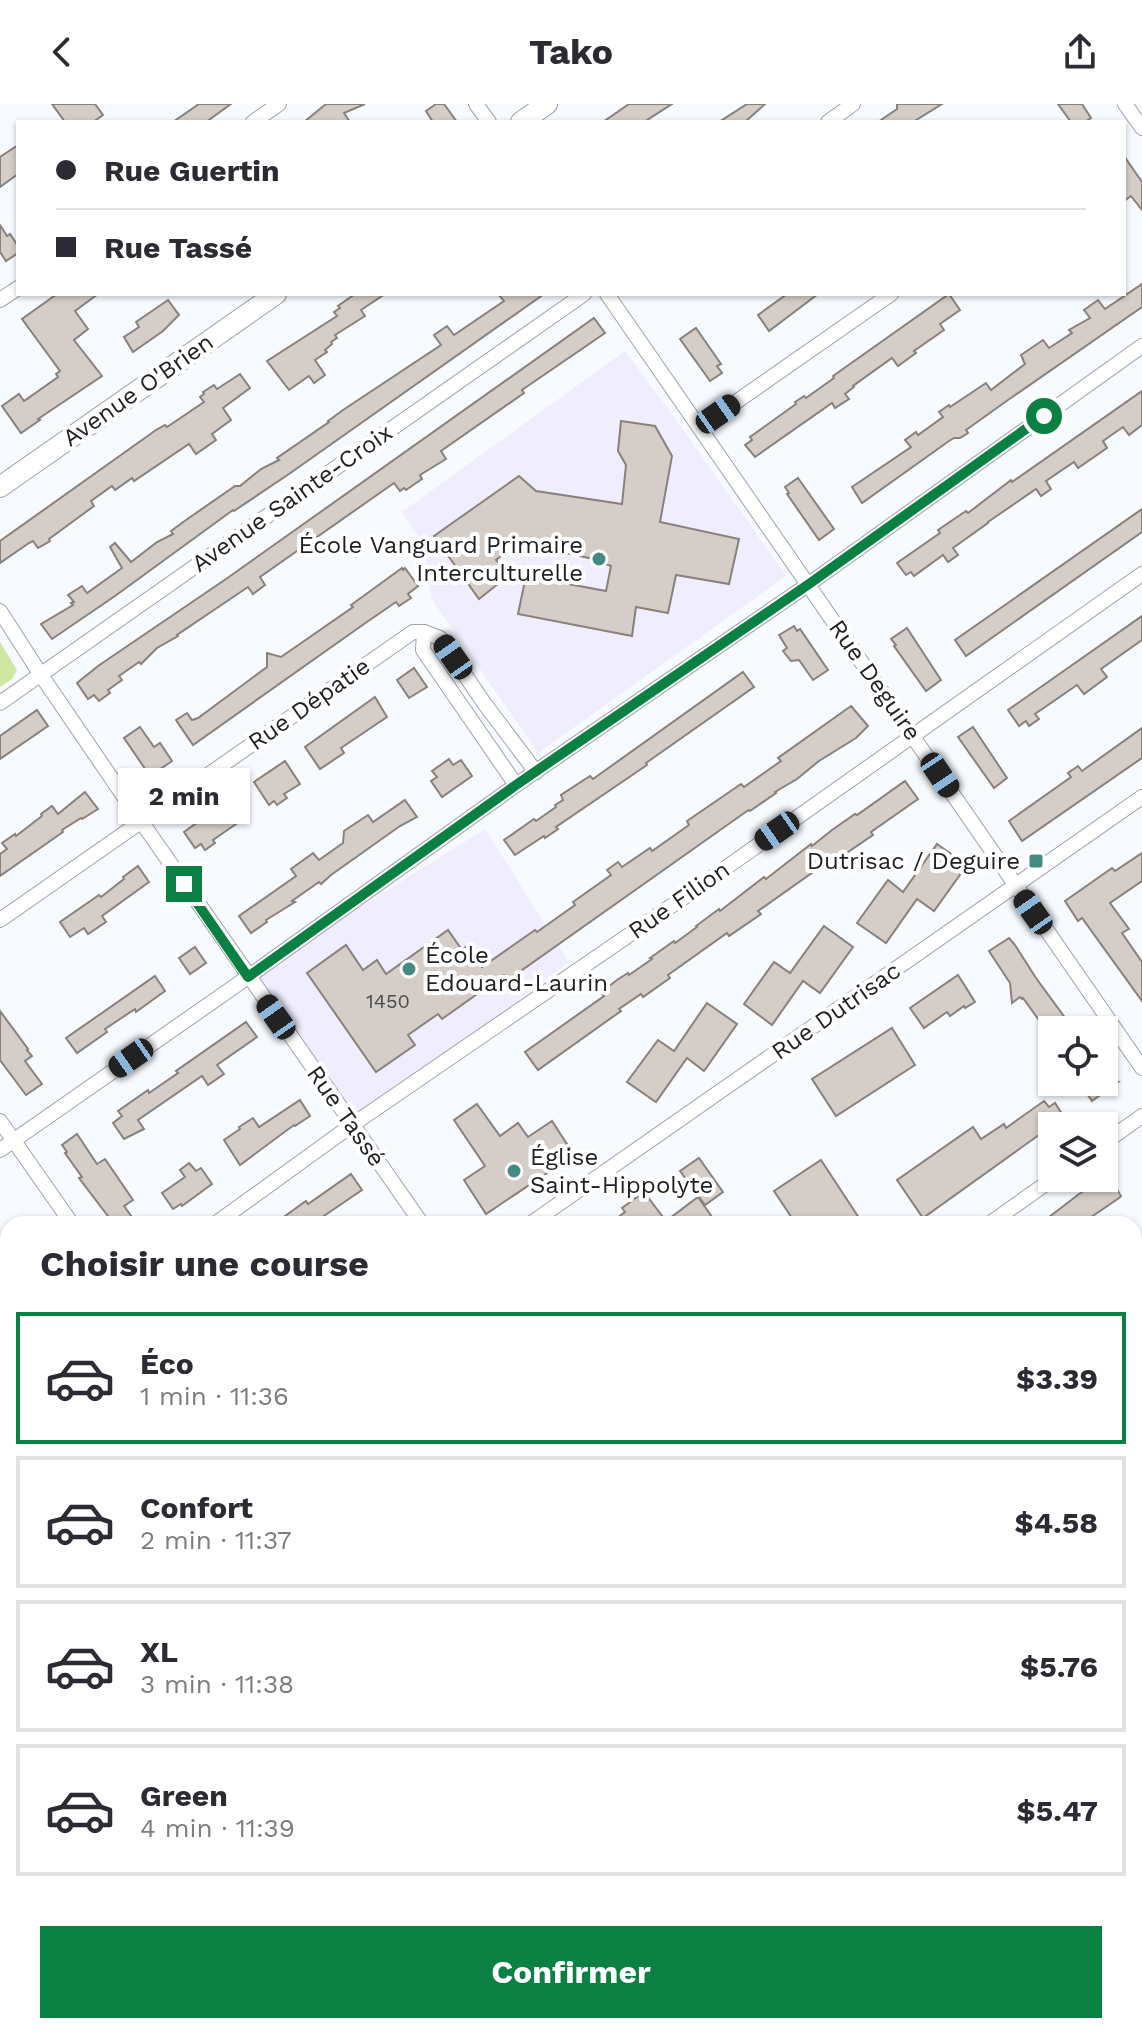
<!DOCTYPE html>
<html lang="fr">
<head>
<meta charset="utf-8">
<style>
	:root { --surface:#fff; --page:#f2f2f3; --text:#2b2b33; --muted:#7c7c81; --line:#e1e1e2; --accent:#0b8043 }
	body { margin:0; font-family:"Work Sans",sans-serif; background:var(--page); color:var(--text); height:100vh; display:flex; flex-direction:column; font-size:30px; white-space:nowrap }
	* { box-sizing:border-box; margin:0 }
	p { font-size:26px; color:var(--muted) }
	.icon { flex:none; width:44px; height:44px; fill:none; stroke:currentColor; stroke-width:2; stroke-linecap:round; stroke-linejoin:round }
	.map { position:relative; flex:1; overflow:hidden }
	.details { position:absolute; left:0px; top:1112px; width:1142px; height:818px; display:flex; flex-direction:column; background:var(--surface); border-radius:24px 24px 0 0; box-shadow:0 2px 6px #0004 }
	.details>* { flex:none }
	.hud { position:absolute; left:16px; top:16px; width:1110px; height:176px; border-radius:0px; box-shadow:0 2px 6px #0004; display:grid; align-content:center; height:176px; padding:0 40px; background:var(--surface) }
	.tools { position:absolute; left:1038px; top:912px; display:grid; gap:16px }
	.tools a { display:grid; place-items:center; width:80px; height:80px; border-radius:0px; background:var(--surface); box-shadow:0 2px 6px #0004; font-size:40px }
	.end { position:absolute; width:36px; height:36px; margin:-18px; border:10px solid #0b8043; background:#fff; box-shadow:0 0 0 4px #fff }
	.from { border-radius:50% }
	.bubble { position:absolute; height:56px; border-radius:0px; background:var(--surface); box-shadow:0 2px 6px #0004; font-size:26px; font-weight:700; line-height:56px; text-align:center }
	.car { position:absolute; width:24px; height:48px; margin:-24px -12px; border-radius:10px; box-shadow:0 0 6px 2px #0007; background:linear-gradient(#222 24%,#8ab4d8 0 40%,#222 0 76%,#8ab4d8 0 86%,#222 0) }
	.hud b { display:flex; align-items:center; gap:28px; height:76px; font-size:30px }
	.hud b+b { border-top:2px solid var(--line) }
	.hud i { width:20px; height:20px; background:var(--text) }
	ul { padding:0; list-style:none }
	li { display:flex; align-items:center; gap:24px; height:132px; margin:0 16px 12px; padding:0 24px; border:4px solid var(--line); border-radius:0px }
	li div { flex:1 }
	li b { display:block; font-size:30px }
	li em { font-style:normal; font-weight:700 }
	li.active { border-color:var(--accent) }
	li>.icon { width:72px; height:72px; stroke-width:1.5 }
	h2 { padding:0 40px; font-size:36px; line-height:96px }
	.primary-button { display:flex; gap:16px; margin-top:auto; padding:16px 40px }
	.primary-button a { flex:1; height:92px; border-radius:0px; background:var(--accent); color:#fff; font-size:32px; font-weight:700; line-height:92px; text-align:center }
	header { display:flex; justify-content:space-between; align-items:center; height:104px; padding:0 40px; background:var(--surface); font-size:36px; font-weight:700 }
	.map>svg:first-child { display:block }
</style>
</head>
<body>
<header><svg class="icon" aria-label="back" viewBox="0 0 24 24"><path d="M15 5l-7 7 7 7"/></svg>Tako<svg class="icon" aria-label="share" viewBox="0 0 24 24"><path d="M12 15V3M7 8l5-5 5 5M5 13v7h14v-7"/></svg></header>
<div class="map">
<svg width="1142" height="1929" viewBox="0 0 1142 1929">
	<rect width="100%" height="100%" fill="#f7faff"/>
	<g fill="#f0edff">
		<path d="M625,247L675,314L786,472L538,649L432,496L422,438L402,408Z"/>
		<path d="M485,725L569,858L352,1021L248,873Z"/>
	</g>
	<path fill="#cfe7a1" d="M0,538L17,566L12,575L0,583Z"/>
	<g fill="#d5cdc7" stroke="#89817c" stroke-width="2">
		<path d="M52,0H95L103,11L93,18H65Z"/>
		<path d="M199,0H231L206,18H173Z"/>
		<path d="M326,0H365L344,9L350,18H304Z"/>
		<path d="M436,0H444L457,18H433L426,7Z"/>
		<path d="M629,0H672L644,18H603Z"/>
		<path d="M747,0H765L745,18H719Z"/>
		<path d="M897,0H942L913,18H878L897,5Z"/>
		<path d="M1058,0H1082L1091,14L1085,18H1071Z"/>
		<path d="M18,41V70L0,83V53Z"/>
		<path d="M1124,52L1142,78V106L1131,92L1124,97Z"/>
		<path d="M0,121L7,132L10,130L18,142V149L6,157L0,148Z"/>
		<path d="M1142,180V203L1008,296L966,326L968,329L960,334H954L949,337L862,399L852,383L911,343L905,336L916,328L918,331L943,313L939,308L949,301L950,303L986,279L991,286L1025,260L1021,251L1043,236L1049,244L1072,229L1069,226L1090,214L1084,206L1098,196L1105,205Z"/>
		<path d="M57,190H98L75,207L88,225L74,236L102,272L38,315L40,316L21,329L2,302L19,290L24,297L58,273L56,270L60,267L22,215Z"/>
		<path d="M355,190H385L361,206L365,212L335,231L337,234L331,238L332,240L325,246L327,248L315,256L325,271L314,279L309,272L289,286L267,257L337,212L334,208L340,204L338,202Z"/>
		<path d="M498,190H544L289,370L234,407L233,406L115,492L52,535L41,520L73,501L71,499L74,498L68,491L82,482L87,489L122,464L110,443L115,439L131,458L157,438L173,430L171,427L186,416L235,382H240L261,365L279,356L277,354L329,318L328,317L343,306L441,241L434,231L447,222L454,231L504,197Z"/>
		<path d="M787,190H818L769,227L758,211Z"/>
		<path d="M949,190L960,206L940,220L944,226L914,247L916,249L898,262L892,254L853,282L854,283L845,290L849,295L835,304L832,299L755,353L745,341L752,336L750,333L796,300L795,298L804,292L806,294L834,274L833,272Z"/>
		<path d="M168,196L179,211L163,227L133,248L124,233L139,223L136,218Z"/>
		<path d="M594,214L605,229L522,286L524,289L441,347L446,355L420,371L422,375L406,386L404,384L400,387L394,379L260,473L265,481L253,490L248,483L177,531L178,532L157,544L141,560L139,558L119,572L122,576L108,586L110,589L99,597L94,591L88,595L77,579L98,562L226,475Z"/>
		<path d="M696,224L721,260L717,262L722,269L710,277L680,235Z"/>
		<path d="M240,270L250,284L223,304L231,316L212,330L216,336L196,350L189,340L134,377L132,374L115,386L112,382L91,397L94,402L49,435L50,437L38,444L33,437L29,439L0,459V437L156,326L165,321L167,323L204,298L200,293L204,290L203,288L214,281L217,285Z"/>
		<path d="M1142,287V321L1129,331L1123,323L1103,337L1107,344L1078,364L1074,358L1046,377L1051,385L1041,392L1036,385L988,418V419L953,444L958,451L948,458L943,451L914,472L911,468L906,471L897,459L940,429L938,426L966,407L968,409L1011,376L1012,378Z"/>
		<path d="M621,317L655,322L672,352L660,418L739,435L729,480L676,471L668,509L636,503L632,532L518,510L526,472L606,487L611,462L589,454L517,439L496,456L509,471L479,495L434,432L519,372L536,387L622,400L626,361L618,347Z"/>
		<path d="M798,374L834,425L819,436L787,390L789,389L785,383Z"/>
		<path d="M1142,405V428L966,552L955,536Z"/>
		<path d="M402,464L403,466L405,464L418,482L408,490L411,494L399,502L396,498L364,520L193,641L176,616L187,609L192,616L198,614L267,563V549L281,553L353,503L351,501Z"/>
		<path d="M1142,512V536L1101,565L1107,573L1084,590L1077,581L1035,610L1039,615L1029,622L1026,617L1019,622L1008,606Z"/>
		<path d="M794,522L797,527L800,525L828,566L813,576L799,556L791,557L783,547L787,544L779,531Z"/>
		<path d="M907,524L941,576L926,587L894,542L896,541L891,535Z"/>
		<path d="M414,564L427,583L409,594L397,576Z"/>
		<path d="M743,568L754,583L646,659L647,661L556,723L558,725L545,734L544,732L515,751L504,736L534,715L536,717L556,703L555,701L563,696L561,691L590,672L593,675Z"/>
		<path d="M375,593L387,613L341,644L344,649L320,665L305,643Z"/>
		<path d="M851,602L868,622L856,634L819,657L797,675L775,688L776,689L750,707L749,706L747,707L508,876L504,871L442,915L438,910L408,931L415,941L376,968L307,869L346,841L363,866L377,856L386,870L448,826L462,846L467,842L482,863L535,826L537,828L575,801L573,798L611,771L607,766L618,758L622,763L650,744L652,747L689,721L687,717L741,680L744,683L781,657L778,654Z"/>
		<path d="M37,606L48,622L0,655V632Z"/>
		<path d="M140,623L154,643L160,639L172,657L150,672L124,634Z"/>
		<path d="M973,623L1007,674L994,684L958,633Z"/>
		<path d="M1142,624V654L1022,737L1009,717L1071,673L1068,669L1078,662L1082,667Z"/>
		<path d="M449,655L453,661L461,656L472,672L442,693L431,677L437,673L432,667Z"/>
		<path d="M285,657L300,680L284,690L287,694L277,701L274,697L269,701L254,678Z"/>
		<path d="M905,677L918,695L871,728L873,731L845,750L843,747L758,807L761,810L729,832L727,829L668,871L670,874L643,893L641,890L619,905L621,907L538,966L525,948L604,892L602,890L606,887L604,886L617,876L628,869L629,871L652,855L650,854L674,837L675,839L697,823L696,822L719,805L720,807L764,773L766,775L811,740L812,742L832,726L855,710L857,711Z"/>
		<path d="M85,688L98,705L82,715L81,714L62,726L63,728L0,772V750L7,745L2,739L15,730L16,732L42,712L41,710L52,702L58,710Z"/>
		<path d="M230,695L241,711L234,717L236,720L213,736L215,739L205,746L201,740L195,744L184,728Z"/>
		<path d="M405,696L417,713L400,722L331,771L321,780L319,778L292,797L295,798L266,816L267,818L251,829L239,812L296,772L291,765L313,749L319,756L343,739L344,727L368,711L373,718Z"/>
		<path d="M937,740L967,761L934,807L917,795L886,839L857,819L888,776L903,788Z"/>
		<path d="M1142,749V777L1110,799L1129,825L1122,829L1142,858V897L1082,814L1078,817L1065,797L1112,764L1115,767Z"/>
		<path d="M138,762L149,778L102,812L106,818L88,830L84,824L70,833L60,818L99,791L101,793L124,775L123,773Z"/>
		<path d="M824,822L853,843L820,889L803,877L772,921L744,900L774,858L790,869Z"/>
		<path d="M1009,834L1015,841L1036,874L1074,926H1046L1023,894L1022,895L1020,893L1012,899L1010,879L989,847Z"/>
		<path d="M195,843L206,859L190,870L179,854Z"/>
		<path d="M958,871L975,898L965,904L964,902L950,912L947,908L924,924L910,904Z"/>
		<path d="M155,872L165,887L136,908L135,905L105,925L107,928L77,949L66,934Z"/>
		<path d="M707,899L737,920L704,967L687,954L656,998L627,978L658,936L674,947Z"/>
		<path d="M0,907L28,945L27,946L32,952L25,957L42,980L26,991L0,956Z"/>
		<path d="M246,918L257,933L217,961L224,970L208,981L202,972L138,1016L144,1025L124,1035L113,1019L122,1012L118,1007L148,986L149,989L178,969L176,967Z"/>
		<path d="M892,924L915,961L836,1012L812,975Z"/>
		<path d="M1079,978H1118L1092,997Z"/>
		<path d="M300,996L310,1012L295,1022L294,1021L240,1061L224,1036L240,1025L239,1023L253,1014L259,1023Z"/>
		<path d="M1044,997L1049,1003L1055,999L1064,1013L923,1114L897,1076L973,1023L981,1035L1004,1020L1006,1024Z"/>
		<path d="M477,1000L500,1032L518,1019L528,1033L552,1017L574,1051L486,1110L464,1076L485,1062L454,1016Z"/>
		<path d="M77,1030L97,1060L105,1055L133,1096L124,1102L137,1120H114L79,1074L82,1073L65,1049L67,1048L62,1041Z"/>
		<path d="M699,1054L723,1088L705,1101L680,1067Z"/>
		<path d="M821,1056L863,1120H796L774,1087Z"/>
		<path d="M189,1059L196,1067L201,1064L212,1080L182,1102L181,1100L173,1105L162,1089L185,1073L180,1066Z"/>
		<path d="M351,1070L362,1086L312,1120H274L306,1097L308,1100Z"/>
		<path d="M1108,1071L1121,1092L1119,1094L1081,1120H1040L1079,1090Z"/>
		<path d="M644,1088L666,1117L698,1093L712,1113L702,1120H609L625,1108L622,1104Z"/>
	</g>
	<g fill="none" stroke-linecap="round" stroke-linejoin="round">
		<g stroke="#9ea3aa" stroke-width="16">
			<g id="street">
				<path d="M476,0L489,18"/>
				<path d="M1125,0L1142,24"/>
				<path d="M253,18L279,0"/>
				<path d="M828,18L853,0"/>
				<path d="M607,190L1142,964"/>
				<path d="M0,196L18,184"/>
				<path d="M700,323L891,190"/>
				<path d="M0,507L41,571L129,700L422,1120"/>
				<path d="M424,528L423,546L516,681"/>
				<path d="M0,599L584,190"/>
				<path d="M0,816L413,528H424L440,534L484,599L536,668"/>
				<path d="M0,1017L72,1120"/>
				<path d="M1104,1039L1142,1012"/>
				<path d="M0,1046L248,873L516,681L809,480L1142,242"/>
				<path d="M215,1120L352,1021L683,794L1142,470"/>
				<path d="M530,1120L1142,693"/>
				<path d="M989,1120L1054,1074"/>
				<path d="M1134,1224L1142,1219"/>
				<path d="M0,1323L8,1334"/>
				<path d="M1134,1422L1142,1417"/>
				<path d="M0,1494L8,1488"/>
				<path d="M1134,1636L1142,1630"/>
				<path d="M0,1776L8,1787"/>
				<path d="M0,1817L8,1811"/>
				<path d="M1134,1855L1142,1861"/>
				<path d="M98,1922L103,1929"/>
				<path d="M119,1929L129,1922"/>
				<path d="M401,1929L411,1922"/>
				<path d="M719,1929L729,1922"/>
			</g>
		</g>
		<g stroke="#9ea3aa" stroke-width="22">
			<g id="secondary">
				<path d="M521,18L547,0"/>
				<path d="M0,383L276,190"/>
			</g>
		</g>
		<use href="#street" stroke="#fff" stroke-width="14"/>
		<use href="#secondary" stroke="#fff" stroke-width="20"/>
	</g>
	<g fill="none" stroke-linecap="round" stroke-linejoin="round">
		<path stroke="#0b8043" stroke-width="10" d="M184,780L248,873L516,681L809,480L1044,312"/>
	</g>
	<g fill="#448a81" stroke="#fff" stroke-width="3">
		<circle cx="599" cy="455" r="8"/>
		<rect x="1028" y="749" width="16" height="16" rx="4"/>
		<circle cx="409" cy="865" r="8"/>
		<circle cx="514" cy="1067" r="8"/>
	</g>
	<g text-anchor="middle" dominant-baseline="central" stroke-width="8" stroke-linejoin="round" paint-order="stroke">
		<g font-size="20" fill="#4c4b4c">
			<text x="388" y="897">1450</text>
		</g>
		<g font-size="24" fill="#1e2023" stroke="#fff">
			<text transform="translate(138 286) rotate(-35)">Avenue O'Brien</text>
			<text transform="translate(292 394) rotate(-35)">Avenue Sainte-Croix</text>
			<text transform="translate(875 576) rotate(55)">Rue Deguire</text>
			<text transform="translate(309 600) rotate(-35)">Rue Dépatie</text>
			<text transform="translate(679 796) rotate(-35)">Rue Filion</text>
			<text transform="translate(836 907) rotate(-35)">Rue Dutrisac</text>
			<text transform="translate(346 1012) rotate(55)">Rue Tassé</text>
		</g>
		<g font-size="24" fill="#1e2023" stroke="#fff" text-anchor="end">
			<text x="583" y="441">École Vanguard Primaire<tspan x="583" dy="28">Interculturelle</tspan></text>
			<text x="1020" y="757">Dutrisac / Deguire</text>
			<text x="425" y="851" text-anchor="start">École<tspan x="425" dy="28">Edouard-Laurin</tspan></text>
			<text x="530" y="1053" text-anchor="start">Église<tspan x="530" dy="28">Saint-Hippolyte</tspan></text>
		</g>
	</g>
</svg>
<div class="tools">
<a><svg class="icon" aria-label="locate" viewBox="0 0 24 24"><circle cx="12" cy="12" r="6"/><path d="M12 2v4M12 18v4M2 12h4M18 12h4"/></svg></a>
<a><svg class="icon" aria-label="layers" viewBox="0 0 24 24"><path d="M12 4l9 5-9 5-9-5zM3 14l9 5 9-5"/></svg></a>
</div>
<i class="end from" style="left:1044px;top:312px"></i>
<i class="end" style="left:184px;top:780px"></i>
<div class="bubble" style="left:118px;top:664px;width:132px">2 min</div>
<i class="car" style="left:718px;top:310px;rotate:55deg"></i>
<i class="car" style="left:453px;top:553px;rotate:325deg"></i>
<i class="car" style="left:940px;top:671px;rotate:146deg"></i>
<i class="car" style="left:777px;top:727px;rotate:235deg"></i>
<i class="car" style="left:1033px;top:808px;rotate:325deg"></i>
<i class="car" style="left:276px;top:913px;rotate:325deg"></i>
<i class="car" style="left:131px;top:954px;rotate:235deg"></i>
<div class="hud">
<b><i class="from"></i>Rue Guertin</b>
<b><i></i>Rue Tassé</b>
</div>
<section class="details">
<h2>Choisir une course</h2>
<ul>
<li class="active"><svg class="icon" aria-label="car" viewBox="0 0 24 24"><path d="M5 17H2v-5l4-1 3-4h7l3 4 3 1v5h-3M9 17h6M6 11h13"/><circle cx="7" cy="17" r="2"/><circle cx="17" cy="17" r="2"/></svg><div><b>Éco</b><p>1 min · 11:36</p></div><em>$3.39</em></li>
<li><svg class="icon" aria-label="car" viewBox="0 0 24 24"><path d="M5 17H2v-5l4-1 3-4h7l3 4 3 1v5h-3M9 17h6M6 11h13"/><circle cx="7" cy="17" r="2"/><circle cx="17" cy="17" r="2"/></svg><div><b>Confort</b><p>2 min · 11:37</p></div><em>$4.58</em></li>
<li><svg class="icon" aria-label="car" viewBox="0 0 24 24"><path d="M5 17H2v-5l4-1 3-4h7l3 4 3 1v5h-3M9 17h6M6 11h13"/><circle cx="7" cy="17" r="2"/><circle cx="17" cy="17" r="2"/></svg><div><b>XL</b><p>3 min · 11:38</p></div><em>$5.76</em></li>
<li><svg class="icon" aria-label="car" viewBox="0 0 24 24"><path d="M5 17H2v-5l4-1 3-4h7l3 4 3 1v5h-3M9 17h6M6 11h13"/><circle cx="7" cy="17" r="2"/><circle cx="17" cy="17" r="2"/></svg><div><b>Green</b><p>4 min · 11:39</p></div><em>$5.47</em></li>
</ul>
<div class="primary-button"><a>Confirmer</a></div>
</section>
</div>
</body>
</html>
